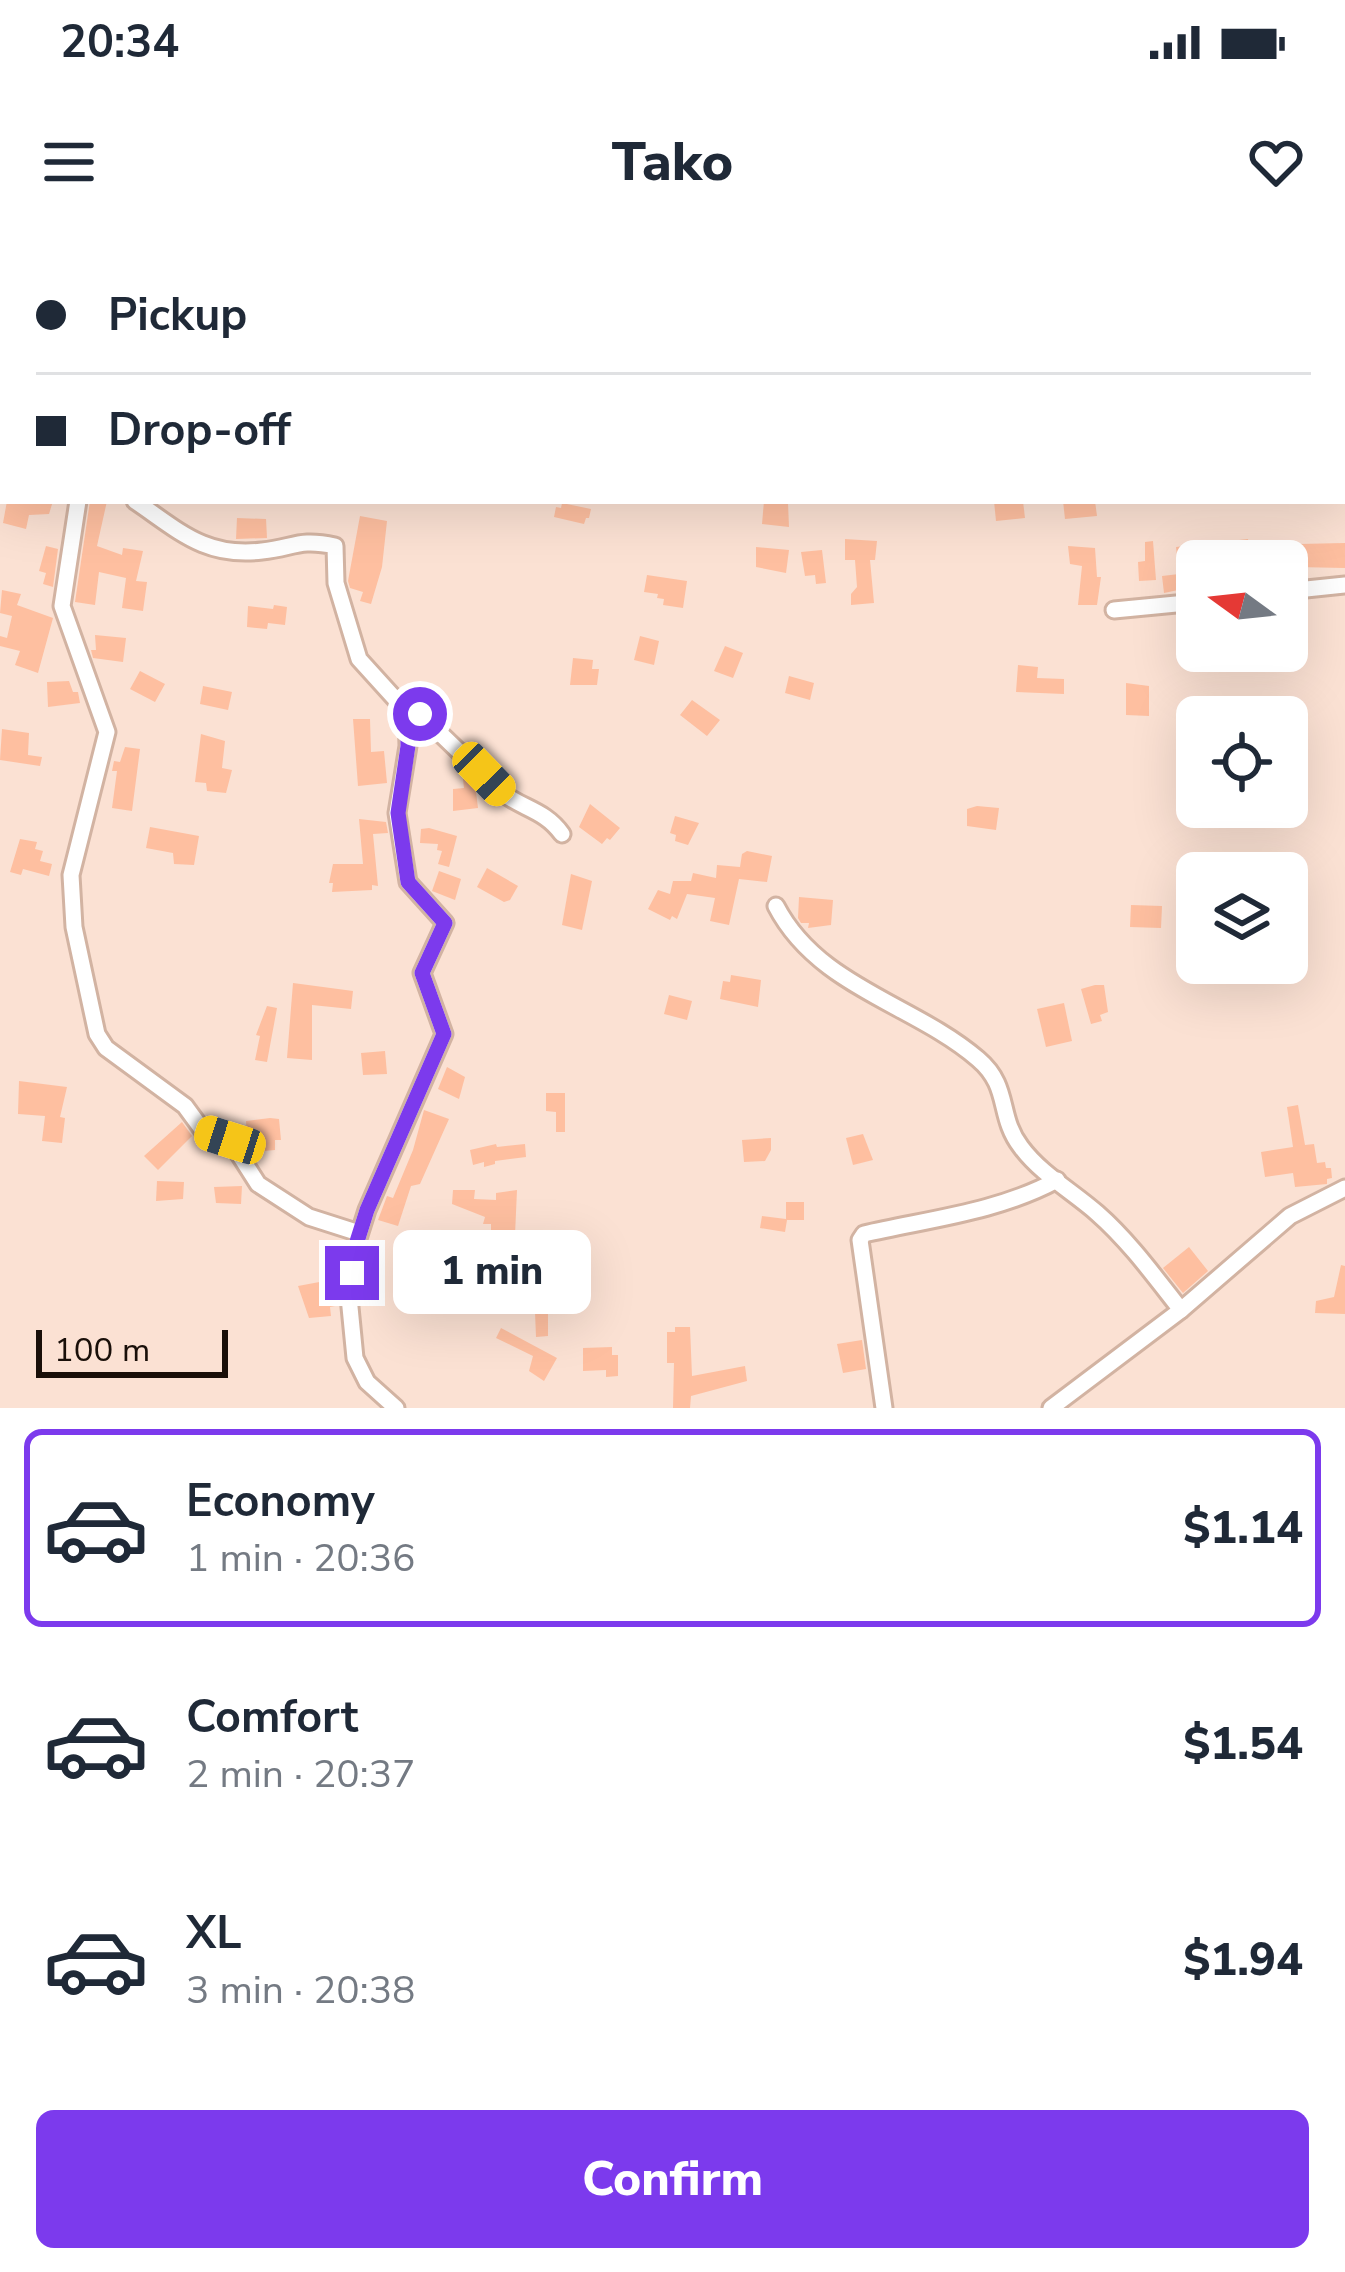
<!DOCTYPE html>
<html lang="en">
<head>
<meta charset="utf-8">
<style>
	:root { --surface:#fff; --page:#f6f6f7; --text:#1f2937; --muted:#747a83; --line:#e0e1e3; --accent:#7c3aed }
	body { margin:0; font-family:"Nunito Sans",sans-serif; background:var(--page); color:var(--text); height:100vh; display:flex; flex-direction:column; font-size:45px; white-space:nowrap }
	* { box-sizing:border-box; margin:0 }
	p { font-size:39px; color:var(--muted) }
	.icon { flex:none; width:66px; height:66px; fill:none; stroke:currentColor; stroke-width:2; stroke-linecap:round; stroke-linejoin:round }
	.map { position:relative; height:1168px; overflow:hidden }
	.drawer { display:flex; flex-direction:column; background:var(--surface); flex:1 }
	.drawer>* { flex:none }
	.hud { position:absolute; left:0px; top:0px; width:1347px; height:264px; box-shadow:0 12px 48px #0002; display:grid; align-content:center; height:264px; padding:0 36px; background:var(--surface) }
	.needle { width:78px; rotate:285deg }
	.buttons { position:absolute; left:1176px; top:300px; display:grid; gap:24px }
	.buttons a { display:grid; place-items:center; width:132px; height:132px; border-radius:18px; background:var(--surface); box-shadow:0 12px 48px #0002; font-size:60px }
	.scale { position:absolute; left:36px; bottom:30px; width:192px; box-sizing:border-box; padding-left:12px; border:6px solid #190f09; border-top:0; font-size:33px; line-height:42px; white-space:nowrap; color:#190f09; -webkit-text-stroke:9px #fbe1d3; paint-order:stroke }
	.end { position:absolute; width:54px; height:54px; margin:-27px; border:15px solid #7c3aed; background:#fff; box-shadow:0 0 0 6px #fff }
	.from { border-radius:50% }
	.bubble { position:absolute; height:84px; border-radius:18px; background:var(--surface); box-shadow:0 12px 48px #0002; font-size:39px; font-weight:800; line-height:84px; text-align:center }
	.car { position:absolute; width:36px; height:72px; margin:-36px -18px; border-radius:15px; box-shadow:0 0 9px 3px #0007; background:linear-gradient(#f5c518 24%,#345 0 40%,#f5c518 0 76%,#345 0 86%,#f5c518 0) }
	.hud b { display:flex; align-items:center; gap:42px; height:114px; font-size:45px }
	.hud b+b { border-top:3px solid var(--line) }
	.hud i { width:30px; height:30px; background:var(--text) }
	ul { padding:21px 0 0; list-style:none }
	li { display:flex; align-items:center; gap:36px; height:198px; margin:0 24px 18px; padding:0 12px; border:6px solid transparent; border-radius:18px }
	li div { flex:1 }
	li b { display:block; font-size:45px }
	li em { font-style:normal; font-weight:800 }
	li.active { border-color:var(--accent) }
	li>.icon { width:108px; height:108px; stroke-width:1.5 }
	.action { display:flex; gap:24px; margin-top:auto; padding:24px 36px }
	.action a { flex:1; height:138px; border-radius:18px; background:var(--accent); color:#fff; font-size:48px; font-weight:800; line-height:138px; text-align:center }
	.status { display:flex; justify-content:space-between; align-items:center; height:84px; padding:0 60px; background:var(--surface); direction:ltr }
	.status svg { height:33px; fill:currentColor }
	header { display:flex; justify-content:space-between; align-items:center; height:156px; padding:0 36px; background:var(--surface); font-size:54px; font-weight:800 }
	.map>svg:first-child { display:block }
</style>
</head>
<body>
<div class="status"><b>20:34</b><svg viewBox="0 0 49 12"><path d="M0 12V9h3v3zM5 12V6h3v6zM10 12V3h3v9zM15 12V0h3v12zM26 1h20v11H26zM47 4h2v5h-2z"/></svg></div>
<header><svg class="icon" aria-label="menu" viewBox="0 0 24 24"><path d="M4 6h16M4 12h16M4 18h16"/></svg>Tako<svg class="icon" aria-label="heart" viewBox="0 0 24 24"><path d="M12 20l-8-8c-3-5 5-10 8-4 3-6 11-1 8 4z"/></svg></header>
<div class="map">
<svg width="1345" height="1168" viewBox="0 0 1345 1168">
	<rect width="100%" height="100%" fill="#fbe1d3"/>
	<g fill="#febfa0">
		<path d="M7,261H53L49,274L29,275L26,289L3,283Z"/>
		<path d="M90,261H107L97,306L122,315L123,308L143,311L136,341L147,342L143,371L122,368L126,338L99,332L95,365L75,362Z"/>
		<path d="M764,261L788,263L789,287L762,284Z"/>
		<path d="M994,261H1023L1025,278L996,281Z"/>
		<path d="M1063,261H1095L1097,276L1065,279Z"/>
		<path d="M562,263L591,269L589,278H586L584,284L554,277L556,267L561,268Z"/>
		<path d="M360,276L387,281L382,327L371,364L360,361L363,352L350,348L348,341Z"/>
		<path d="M237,278L266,279L267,298L236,299Z"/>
		<path d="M845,299L877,301L875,320H870L874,363L851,365V354L857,347L855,320H845Z"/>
		<path d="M1248,299L1249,308H1270V311H1299V304L1345,303V328L1296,327V321H1197V346L1164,353L1162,336L1179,334L1176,307Z"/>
		<path d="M1153,301L1156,340L1139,341L1138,322L1145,321V302Z"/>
		<path d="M46,306L58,309L53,347L43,344L46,333L39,331Z"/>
		<path d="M1068,306L1095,308L1097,337H1101L1097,365H1078L1082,326L1070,324Z"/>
		<path d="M756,307L789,310L786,333L756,327Z"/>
		<path d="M822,310L826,343L816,344L815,335L805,336L801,312Z"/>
		<path d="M647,335L687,341L683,368L663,365L664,359L657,358L658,354L644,352Z"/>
		<path d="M2,350L21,354L17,365L53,378L38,433L15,425L20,411L0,406V396L7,398L12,376L0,373Z"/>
		<path d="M274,365L287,367L285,385L268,383L267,389L247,387L248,366L273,369Z"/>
		<path d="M95,395L126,398L123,422L93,418L91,410H96Z"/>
		<path d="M640,396L659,401L654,425L634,420Z"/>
		<path d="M725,406L743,413L733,438L714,431Z"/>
		<path d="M573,418L593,420L592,429H599L597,445H570Z"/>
		<path d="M1018,425L1038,427L1037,438L1064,439V454L1016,452Z"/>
		<path d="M140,431L165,444L155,462L130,449Z"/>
		<path d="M789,436L814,443L810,460L785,453Z"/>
		<path d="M69,441L73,452H78L80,463L48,467L47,442Z"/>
		<path d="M1126,443L1149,446V476L1126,475Z"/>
		<path d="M203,446L232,452L228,470L200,464Z"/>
		<path d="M692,460L720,480L707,496L680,475Z"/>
		<path d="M353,479H370L371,512L384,511L387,543L358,546Z"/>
		<path d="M2,489L29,493L28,515L42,517L40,526L0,520Z"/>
		<path d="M201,494L225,501L222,528L232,530L226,553L207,551L206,543L195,542Z"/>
		<path d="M125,507L140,509L132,571L112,568L117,531H112L114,521L120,522Z"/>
		<path d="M470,538L475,544L478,568L453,571V549L464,548L463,539Z"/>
		<path d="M590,564L620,588L610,600L607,598L602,604L579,587Z"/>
		<path d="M977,566L999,568L996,590L967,586V569Z"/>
		<path d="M675,576L699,583L688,605L675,601L676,595L670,593Z"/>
		<path d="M359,579L386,582L388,593L373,594L378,646L372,645V650L332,652L333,643H329L333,624H363Z"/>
		<path d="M150,587L199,596L194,625L174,624L173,613L146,608Z"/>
		<path d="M429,588L457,596L449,627L438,624L442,611L437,610L438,604L420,603L421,589Z"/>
		<path d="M20,599L37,602L35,609L43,611L40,621L52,624L49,636L23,629L21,635L10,632Z"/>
		<path d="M747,611L772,616L767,642L739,639L729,685L710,681L715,658L687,654L677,679L672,676L670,680L648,669L658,650L670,654L673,641H691L693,633L716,638L717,625L740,627L742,614Z"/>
		<path d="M487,628L518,646L510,660L504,662L477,647Z"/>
		<path d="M439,631L461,639L455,660L432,651Z"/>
		<path d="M571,634L592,641L582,690L562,685Z"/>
		<path d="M799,657L833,660L831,685L808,688L809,683H801L798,678Z"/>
		<path d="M1131,665L1162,666L1161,688L1130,687Z"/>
		<path d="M731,735L761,740L758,767L720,759L723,741L730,742Z"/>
		<path d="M293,743L353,751L351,769L312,765V820L287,818Z"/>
		<path d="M1095,745H1104L1108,772L1100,775L1102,781L1091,784L1081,749Z"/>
		<path d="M669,755L692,761L687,780L664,774Z"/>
		<path d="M1064,763L1072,801L1046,807L1037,769Z"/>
		<path d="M267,766L277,768L267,822L255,820L260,796L256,795Z"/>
		<path d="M385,811L387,834L363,835L361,813Z"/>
		<path d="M447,827L465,837L459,859L438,849Z"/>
		<path d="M19,841L67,847L60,877L65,878L62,903L42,901L45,876L18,874Z"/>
		<path d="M546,853H565V892H556V872L546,871Z"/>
		<path d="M1298,865L1305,905L1314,904L1317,923L1325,922L1326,928H1331L1332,938L1327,939V944L1295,947L1293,933L1265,937L1261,912L1293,907L1287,867Z"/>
		<path d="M424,870L449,879L420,944L411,946L398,986L378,980L387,956L393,958L413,910Z"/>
		<path d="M270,878L279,879L281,900H275V910L264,911L260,896L247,897L246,881Z"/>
		<path d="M182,882L192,896L158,930L144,916Z"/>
		<path d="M863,894L873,920L853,925L846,898Z"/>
		<path d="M771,898V910L765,921L744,922L742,900Z"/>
		<path d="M496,904L497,907L525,904L526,917L495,921V924L484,927V922L473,925L470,910Z"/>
		<path d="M157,941L184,942L183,959L156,961Z"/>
		<path d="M242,946L241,964L216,963L214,947Z"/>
		<path d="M453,950H475L474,959L496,960V953L517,950L515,995L491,994V984H483L485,977L452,964Z"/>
		<path d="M786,962H804V980H787L785,992L760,988L762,976L786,979Z"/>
		<path d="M1189,1007L1208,1031L1183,1053L1163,1028Z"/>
		<path d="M1341,1025L1345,1026V1074L1315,1073L1316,1061L1334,1057Z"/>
		<path d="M330,1040L335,1066L330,1067L331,1076L309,1078L298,1046Z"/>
		<path d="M548,1042V1096L536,1097L535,1072L530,1073L529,1065L517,1067L513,1048Z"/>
		<path d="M675,1087H690L692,1136L745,1126L747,1141L691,1156L690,1168H673L674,1123H667V1092H675Z"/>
		<path d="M501,1088L557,1118L544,1141L529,1131L533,1116L496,1098Z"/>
		<path d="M862,1100L866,1129L843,1133L837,1104Z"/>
		<path d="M612,1107V1115H618V1136L606,1137V1130L583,1131V1108Z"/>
	</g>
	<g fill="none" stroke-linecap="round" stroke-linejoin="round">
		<g stroke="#d2b3a2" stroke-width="21">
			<g id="street">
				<path d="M259,0V3"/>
				<path d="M123,3L124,0"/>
				<path d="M0,74L3,75"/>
				<path d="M0,248L3,247"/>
				<path d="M78,261L62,366L107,492L71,635L74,687L97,794L106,808L185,866L204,892L230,900L258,944L309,977L359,993"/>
				<path d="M135,261C178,290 205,318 262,311C294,308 298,298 335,306L336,343L359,419L407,472L408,506L397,573L408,642L445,683L422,733L444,794L367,970L355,1008L349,1057L355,1118L367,1142L396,1168"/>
				<path d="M1287,351L1345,345"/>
				<path d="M1114,370L1197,362"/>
				<path d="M407,472L420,474L501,552C523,569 545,570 562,594"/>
				<path d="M776,666C818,747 914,764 978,819C1011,847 997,876 1021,907C1041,934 1072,951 1097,973C1129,1001 1155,1037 1181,1070"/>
				<path d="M884,1168L860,1000L864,994C929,979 998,972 1057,940"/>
				<path d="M1051,1168L1181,1070L1290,976L1345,948"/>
			</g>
		</g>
		<use href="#street" stroke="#fff" stroke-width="15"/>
	</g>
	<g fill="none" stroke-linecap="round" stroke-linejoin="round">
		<path stroke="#7c3aed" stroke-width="15" d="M352,1033L355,1008L367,970L444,794L422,733L445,683L408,642L398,573L408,506L407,472L420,474"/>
	</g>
</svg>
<div class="buttons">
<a><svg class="needle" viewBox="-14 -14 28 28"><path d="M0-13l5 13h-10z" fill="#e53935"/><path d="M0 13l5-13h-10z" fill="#747a83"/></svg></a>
<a><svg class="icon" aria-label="locate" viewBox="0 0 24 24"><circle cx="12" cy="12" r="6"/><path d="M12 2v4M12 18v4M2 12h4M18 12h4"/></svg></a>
<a><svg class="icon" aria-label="layers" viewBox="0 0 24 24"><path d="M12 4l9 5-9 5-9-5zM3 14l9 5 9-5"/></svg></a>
</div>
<div class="scale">100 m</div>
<i class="end from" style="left:420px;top:474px"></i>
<i class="end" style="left:352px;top:1033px"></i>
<div class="bubble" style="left:393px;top:990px;width:198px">1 min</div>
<i class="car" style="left:484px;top:534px;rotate:136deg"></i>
<i class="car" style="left:230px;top:900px;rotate:288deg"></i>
<div class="hud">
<b><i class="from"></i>Pickup</b>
<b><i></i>Drop-off</b>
</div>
</div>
<section class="drawer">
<ul>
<li class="active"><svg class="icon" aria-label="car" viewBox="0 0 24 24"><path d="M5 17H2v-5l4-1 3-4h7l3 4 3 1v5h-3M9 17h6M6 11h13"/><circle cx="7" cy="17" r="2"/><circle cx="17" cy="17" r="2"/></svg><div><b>Economy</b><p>1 min · 20:36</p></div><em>$1.14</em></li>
<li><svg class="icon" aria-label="car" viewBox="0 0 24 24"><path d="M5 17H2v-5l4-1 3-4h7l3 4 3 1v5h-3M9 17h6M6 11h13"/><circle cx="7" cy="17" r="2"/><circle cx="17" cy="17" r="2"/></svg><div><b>Comfort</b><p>2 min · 20:37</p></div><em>$1.54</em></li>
<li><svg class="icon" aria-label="car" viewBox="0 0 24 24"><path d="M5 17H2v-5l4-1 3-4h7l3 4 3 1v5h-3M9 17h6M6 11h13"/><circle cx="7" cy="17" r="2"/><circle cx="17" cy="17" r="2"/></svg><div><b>XL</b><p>3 min · 20:38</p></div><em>$1.94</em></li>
</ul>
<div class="action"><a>Confirm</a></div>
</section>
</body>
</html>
